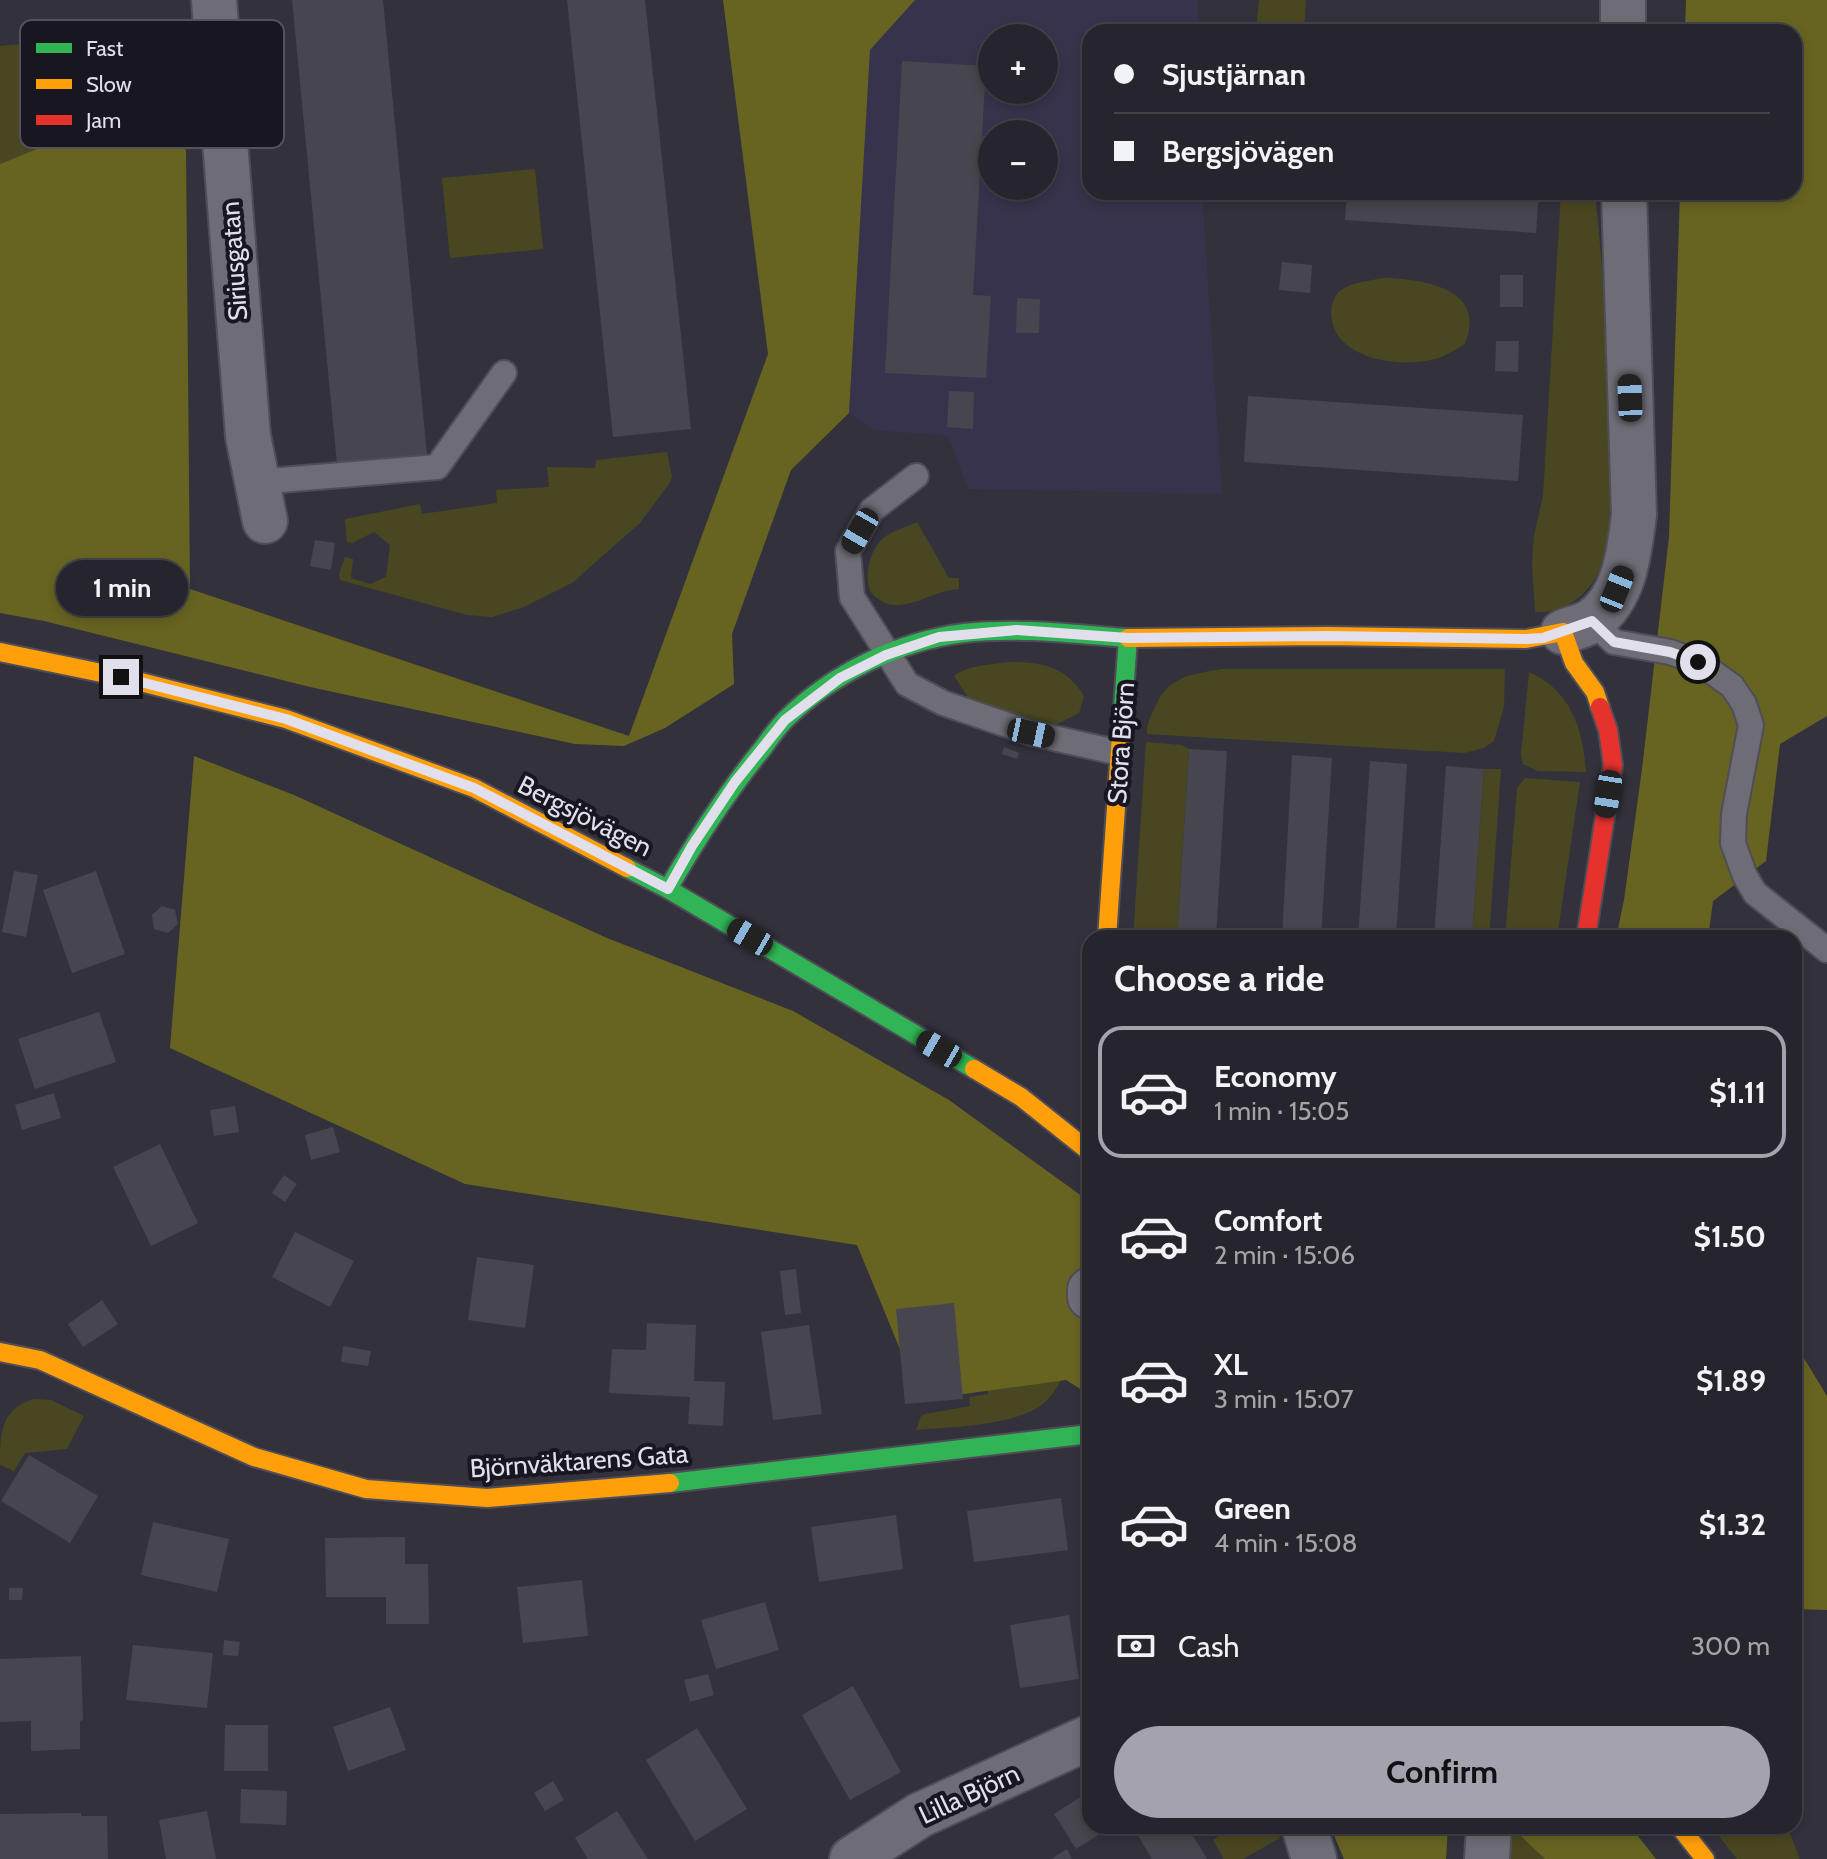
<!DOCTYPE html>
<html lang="en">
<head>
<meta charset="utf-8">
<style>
	:root { --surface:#26252d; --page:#2e2d35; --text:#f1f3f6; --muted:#a4a5aa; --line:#424249; --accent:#a5a2af }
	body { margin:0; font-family:Cabin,sans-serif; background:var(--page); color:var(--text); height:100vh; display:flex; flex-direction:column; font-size:30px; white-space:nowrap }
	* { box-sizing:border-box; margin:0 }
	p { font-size:26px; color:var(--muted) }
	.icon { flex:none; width:44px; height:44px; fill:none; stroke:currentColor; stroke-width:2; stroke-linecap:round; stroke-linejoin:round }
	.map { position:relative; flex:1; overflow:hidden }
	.sheet { position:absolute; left:1082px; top:930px; width:720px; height:904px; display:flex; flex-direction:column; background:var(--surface); border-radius:24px; box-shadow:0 4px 12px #0003,0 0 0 2px var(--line) }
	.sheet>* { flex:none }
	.guide { position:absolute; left:1082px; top:24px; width:720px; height:176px; border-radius:24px; box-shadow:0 4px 12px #0003,0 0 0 2px var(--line); display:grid; align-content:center; height:176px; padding:0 32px; background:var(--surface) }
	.fabs { position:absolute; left:978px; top:24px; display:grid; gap:16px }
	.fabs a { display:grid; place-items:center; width:80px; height:80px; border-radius:50%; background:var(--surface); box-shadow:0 4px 12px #0003,0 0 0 2px var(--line); font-size:40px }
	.end { position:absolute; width:36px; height:36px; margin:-18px; border:10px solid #e2dfed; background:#111; box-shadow:0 0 0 4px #111 }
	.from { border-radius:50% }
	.bubble { position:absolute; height:56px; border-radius:28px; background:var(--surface); box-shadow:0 4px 12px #0003,0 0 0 2px var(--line); font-size:26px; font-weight:700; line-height:56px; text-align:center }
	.car { position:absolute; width:24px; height:48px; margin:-24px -12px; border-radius:10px; box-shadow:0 0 6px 2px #0007; background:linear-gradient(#222 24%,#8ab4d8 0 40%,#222 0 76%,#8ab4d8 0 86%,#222 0) }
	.guide b { display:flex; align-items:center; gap:28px; height:76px; font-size:30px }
	.guide b+b { border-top:2px solid var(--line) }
	.guide i { width:20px; height:20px; background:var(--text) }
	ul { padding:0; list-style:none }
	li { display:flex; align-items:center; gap:24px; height:132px; margin:0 16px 12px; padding:0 16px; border:4px solid transparent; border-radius:24px }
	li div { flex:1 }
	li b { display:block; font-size:30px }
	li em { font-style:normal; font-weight:700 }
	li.on { border-color:var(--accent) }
	li>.icon { width:72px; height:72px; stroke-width:1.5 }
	h2 { padding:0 32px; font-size:36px; line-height:96px }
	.pay { display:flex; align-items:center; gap:20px; height:88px; padding:0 32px; font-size:30px }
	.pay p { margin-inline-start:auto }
	.action { display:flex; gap:16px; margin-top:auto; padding:16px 32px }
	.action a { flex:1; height:92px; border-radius:48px; background:var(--accent); color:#111; font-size:32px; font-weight:700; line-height:92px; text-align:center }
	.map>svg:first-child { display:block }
</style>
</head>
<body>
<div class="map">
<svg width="1827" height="1859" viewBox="0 0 1827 1859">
	<rect width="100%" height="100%" fill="#33313c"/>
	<path fill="#38334c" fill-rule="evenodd" d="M915,0H1198V32H1090V192H1202L1222,494L968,489L948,436L874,430L849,413L870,50ZM992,38H1044V90H992ZM992,134H1044V186H992Z"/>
	<g fill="#494721">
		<path d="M1259,0H1306L1304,32H1256Z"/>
		<path d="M69,40L77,133L0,164V46Z"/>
		<path d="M535,169L543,249L450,258L442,178Z"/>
		<path d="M1561,192H1595C1607,307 1613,424 1611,540C1602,578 1578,614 1535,612L1532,564L1534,535L1543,496Z"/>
		<path d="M1383,278C1423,279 1488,288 1465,344C1454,351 1444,357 1431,360C1396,368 1331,358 1331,312C1332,304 1334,295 1341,290C1353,282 1369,281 1383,278Z"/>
		<path d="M667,452L672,477L669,484L640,523L572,583L524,607L492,617L467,615L340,580L339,574L345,557L353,559L351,578L370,584L386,577L390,545L374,532L352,543L347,542L345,519L420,504L422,514L497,503L496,490L549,487L547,467L595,468L596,460Z"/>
		<path d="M917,522L949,578H959V589C926,591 896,623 870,591C864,573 870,548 886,536C895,530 907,527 917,522Z"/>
		<path d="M1011,662C1042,662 1067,667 1084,696L1079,713L1057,724H1046L969,699L954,676C968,665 992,664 1011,662Z"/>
		<path d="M1222,669H1505L1504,707L1494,741L1484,748L1464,753L1147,734C1147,724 1150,717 1154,709C1168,676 1189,675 1222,669Z"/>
		<path d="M1529,672C1571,690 1583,730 1586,772L1538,771L1523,764L1521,754Z"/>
		<path d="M1146,742L1181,745L1189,749L1177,938H1133Z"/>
		<path d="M1484,769H1501L1489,938H1472Z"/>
		<path d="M1525,778L1580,782L1557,938H1505L1517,788Z"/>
		<path d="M981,1219L1065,1372C1059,1385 1051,1399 1039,1407C1008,1426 952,1427 916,1430L921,1416L925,1414L970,1406L969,1397L988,1394Z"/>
		<path d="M33,1399L51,1400L84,1416L67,1449L25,1453L14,1471L0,1465C0,1434 0,1410 33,1399Z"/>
		<path d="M1222,1826H1275L1280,1838L1243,1859H1224L1213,1840L1225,1832Z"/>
		<path d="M1510,1826L1545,1859H1505Z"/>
		<path d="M1711,1826H1787L1800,1859H1737Z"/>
	</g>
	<g fill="#676421">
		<path d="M723,0H915L870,50L849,413L791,470L732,634L734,684L665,728L624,746L575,744L310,687L44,621L0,613V164L76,133L69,40L151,33L186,151L190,589L629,736L768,354Z"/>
		<path d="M1686,0H1827V716L1780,744L1766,861L1713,901L1708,938H1616L1624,900L1642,769L1669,537L1680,192H1794V32H1685Z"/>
		<path d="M194,756L294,795L607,938L793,1011L949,1100L1090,1202V1395L1066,1380L921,1400L857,1245L465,1184L170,1048Z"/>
		<path d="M1794,1342L1827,1396V1610L1794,1609Z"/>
		<path d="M1330,1826H1448L1446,1859H1344Z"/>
		<path d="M1510,1826H1630L1656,1859H1545Z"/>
	</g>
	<g fill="#47464e">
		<path d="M292,0H383L427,455L337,464Z"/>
		<path d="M567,0H645L691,429L613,437Z"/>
		<path d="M902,61L986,66L973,295L991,296L986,378L885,373Z"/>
		<path d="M1347,192H1539L1536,233L1345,220Z"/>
		<path d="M1282,262L1312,265L1310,293L1279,290Z"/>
		<rect x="1500" y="275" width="23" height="32"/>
		<path d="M1017,298L1040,299L1039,333H1016Z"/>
		<path d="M1496,341H1519L1518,372L1495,371Z"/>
		<path d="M949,391L974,392L973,429L947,427Z"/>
		<path d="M1248,396L1523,415L1518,481L1244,462Z"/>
		<path d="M315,540L335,543L331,570L310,566Z"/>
		<path d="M1004,747L1019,753L1017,759L1002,754Z"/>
		<path d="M1189,749L1227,751L1216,938H1177Z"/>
		<path d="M1292,755L1332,758L1321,938H1282Z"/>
		<path d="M1370,761L1407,764L1396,938H1358Z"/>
		<path d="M1446,766L1484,769L1472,938H1434Z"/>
		<path d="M14,871L38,875L26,937L2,932Z"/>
		<path d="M96,871L125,954L72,973L43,890Z"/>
		<path d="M162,906L175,910L178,924L168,933L154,929L152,915Z"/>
		<path d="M99,1012L116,1062L35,1089L18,1039Z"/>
		<path d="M54,1093L61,1118L22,1130L15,1105Z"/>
		<path d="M235,1106L239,1132L214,1136L210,1110Z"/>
		<path d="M333,1127L340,1152L311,1160L305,1135Z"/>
		<path d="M160,1144L198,1223L151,1246L113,1167Z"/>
		<path d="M284,1175L297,1184L285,1202L272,1193Z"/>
		<path d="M295,1232L354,1261L330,1307L272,1277Z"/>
		<path d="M477,1257L534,1265L525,1328L468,1320Z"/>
		<path d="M796,1269L801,1313L785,1315L780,1271Z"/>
		<path d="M102,1300L118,1324L83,1347L68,1324Z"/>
		<path d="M954,1303L963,1399L905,1404L896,1309Z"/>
		<path d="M647,1323L696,1325L694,1381L725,1382L723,1426L688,1424L690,1397L609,1393L612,1349L646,1350Z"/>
		<path d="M809,1325L822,1414L773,1420L761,1332Z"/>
		<path d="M343,1346L371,1351L368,1366L341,1362Z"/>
		<path d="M29,1455L98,1496L70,1543L1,1501Z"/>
		<path d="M1061,1498L1068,1550L974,1562L967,1511Z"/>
		<path d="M896,1515L903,1569L819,1582L811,1527Z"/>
		<path d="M153,1522L229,1539L217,1592L141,1575Z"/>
		<path d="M405,1537V1564H428L429,1624H386V1597H326L325,1538Z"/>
		<path d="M582,1580L588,1636L523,1643L517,1587Z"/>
		<path d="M9,1588H23L22,1600H9Z"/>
		<path d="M765,1602L779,1650L716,1669L701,1620Z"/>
		<path d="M1069,1615L1079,1679L1020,1688L1010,1625Z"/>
		<path d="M224,1640L240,1642L238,1656L223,1655Z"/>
		<path d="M133,1645L213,1653L207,1708L126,1700Z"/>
		<path d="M81,1656L83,1720L80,1721V1749L31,1751V1721L0,1722V1659Z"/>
		<path d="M708,1674L714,1695L690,1702L684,1680Z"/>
		<path d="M853,1686L901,1772L850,1800L802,1715Z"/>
		<path d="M390,1707L406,1750L348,1771L333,1727Z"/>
		<path d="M225,1725H268V1771H224Z"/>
		<path d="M697,1728L747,1809L695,1841L646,1760Z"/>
		<path d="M553,1781L564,1800L545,1811L534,1793Z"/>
		<path d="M241,1789L287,1791L286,1825L240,1823Z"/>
		<path d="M1082,1796L1090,1810V1826H1100L1103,1832L1076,1849L1054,1814Z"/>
		<path d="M207,1811L216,1859H166L159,1820Z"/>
		<path d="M617,1811L648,1859H588L575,1838Z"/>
		<path d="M81,1813V1816H107L108,1859H0V1814Z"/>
		<path d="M1132,1826H1187L1207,1859H1152Z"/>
		<path d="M1067,1849L1072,1859H1051Z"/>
	</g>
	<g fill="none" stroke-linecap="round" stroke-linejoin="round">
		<g stroke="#4f4d57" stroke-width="28">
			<g id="lane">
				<path d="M916,476L872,510L848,551L852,597L907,684L943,703L1031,733L1120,753"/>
				<path d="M257,482L437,467L504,373"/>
				<path d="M1592,621L1614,642L1670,652L1698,662L1732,686L1744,704L1751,725L1734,814L1733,843L1745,876L1755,893L1827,950"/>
			</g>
		</g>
		<g stroke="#4f4d57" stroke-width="48">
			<g id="street">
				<path d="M214,0L248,436L265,521"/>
				<path d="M1623,32V0"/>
				<path d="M1563,632C1572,628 1585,626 1593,620C1626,596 1629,551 1634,515L1624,192"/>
				<path d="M1090,1290V1297"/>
				<path d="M1304,1826L1314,1859"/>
				<path d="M852,1859L920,1815L1090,1737"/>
				<path d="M1487,1859L1489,1826"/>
			</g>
		</g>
		<g stroke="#4f4d57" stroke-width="22">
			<g id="fast">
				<path d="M627,868L668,889L974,1069"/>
				<path d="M668,889C696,840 727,792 763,748C770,738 777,728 786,719C833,673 899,641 964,633C1018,627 1074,634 1128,638L1121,735"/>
				<path d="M670,1483L1090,1434"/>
			</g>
		</g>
		<g stroke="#4f4d57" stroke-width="22">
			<g id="slow">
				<path d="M1128,638L1328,636L1526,639L1563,632L1574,663L1595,692L1600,707"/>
				<path d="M0,652L121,677L286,719L474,788L627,868"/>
				<path d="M1107,938L1121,735"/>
				<path d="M974,1069L1021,1097L1090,1152"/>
				<path d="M0,1352L40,1360L254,1457L366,1489L487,1498L670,1483"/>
				<path d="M1679,1826L1705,1859"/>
			</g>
		</g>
		<g stroke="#4f4d57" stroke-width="22">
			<path id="jam" d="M1586,938L1613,765L1608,730L1600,707"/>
		</g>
		<use href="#lane" stroke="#6e6c75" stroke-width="24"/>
		<use href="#street" stroke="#6e6c75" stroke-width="44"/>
		<use href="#fast" stroke="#30b455" stroke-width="18"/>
		<use href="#slow" stroke="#ff9f0a" stroke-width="18"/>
		<use href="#jam" stroke="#e5322d" stroke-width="18"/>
	</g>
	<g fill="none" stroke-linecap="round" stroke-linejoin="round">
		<path stroke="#e2dfed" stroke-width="10" d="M121,677L286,719L474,788L668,889L692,846L735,782L785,720L840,678L886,655L939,637L1017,630L1128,638L1328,636L1526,639L1543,638L1592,621L1614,642L1670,652L1698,662"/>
	</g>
	<g text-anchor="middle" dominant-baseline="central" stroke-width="8" stroke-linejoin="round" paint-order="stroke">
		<g font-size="26" fill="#e2dfed" stroke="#18161f">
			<text transform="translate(234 261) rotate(-94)">Siriusgatan</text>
			<text transform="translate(1121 743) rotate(-86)">Stora Björn</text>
			<text transform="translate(585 816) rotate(27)">Bergsjövägen</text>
			<text transform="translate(579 1461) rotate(-4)">Björnväktarens Gata</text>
			<text transform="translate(969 1794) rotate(-25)">Lilla Björn</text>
		</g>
	</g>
	<rect x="20" y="20" width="264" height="128" rx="12" fill="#18161f" stroke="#55525d" stroke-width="2"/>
	<rect x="36" y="43" width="36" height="10" fill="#30b455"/>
	<rect x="36" y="79" width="36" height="10" fill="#ff9f0a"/>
	<rect x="36" y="115" width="36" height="10" fill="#e5322d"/>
	<g font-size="22" fill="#e2dfed">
		<text x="86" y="56">Fast</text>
		<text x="86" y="92">Slow</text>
		<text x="86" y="128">Jam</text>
	</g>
</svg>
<div class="fabs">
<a>+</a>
<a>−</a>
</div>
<i class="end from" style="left:1698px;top:662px"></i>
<i class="end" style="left:121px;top:677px"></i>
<div class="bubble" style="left:56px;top:560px;width:132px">1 min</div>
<i class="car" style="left:1630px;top:398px;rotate:358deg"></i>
<i class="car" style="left:860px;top:531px;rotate:210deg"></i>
<i class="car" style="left:1617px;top:589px;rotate:22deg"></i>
<i class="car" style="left:1031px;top:733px;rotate:102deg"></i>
<i class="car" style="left:1608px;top:794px;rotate:189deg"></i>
<i class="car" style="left:750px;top:937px;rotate:300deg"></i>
<i class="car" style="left:939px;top:1049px;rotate:300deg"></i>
<div class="guide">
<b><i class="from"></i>Sjustjärnan</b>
<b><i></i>Bergsjövägen</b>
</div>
<section class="sheet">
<h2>Choose a ride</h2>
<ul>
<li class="on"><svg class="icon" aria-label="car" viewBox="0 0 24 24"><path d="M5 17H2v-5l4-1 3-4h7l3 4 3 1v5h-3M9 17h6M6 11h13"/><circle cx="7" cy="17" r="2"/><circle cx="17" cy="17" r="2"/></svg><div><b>Economy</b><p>1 min · 15:05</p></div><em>$1.11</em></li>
<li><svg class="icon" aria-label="car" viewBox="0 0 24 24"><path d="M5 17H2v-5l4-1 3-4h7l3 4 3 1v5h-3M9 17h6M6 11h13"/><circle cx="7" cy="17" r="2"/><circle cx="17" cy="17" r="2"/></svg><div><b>Comfort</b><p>2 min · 15:06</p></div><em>$1.50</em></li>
<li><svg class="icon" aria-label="car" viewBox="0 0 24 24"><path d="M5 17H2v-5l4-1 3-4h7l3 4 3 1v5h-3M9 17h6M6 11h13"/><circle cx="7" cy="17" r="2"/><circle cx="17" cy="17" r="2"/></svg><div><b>XL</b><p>3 min · 15:07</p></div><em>$1.89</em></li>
<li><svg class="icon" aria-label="car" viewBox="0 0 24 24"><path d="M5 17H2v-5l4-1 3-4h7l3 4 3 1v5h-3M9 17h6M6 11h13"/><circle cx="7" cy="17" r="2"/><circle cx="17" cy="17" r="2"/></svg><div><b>Green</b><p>4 min · 15:08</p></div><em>$1.32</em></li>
</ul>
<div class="pay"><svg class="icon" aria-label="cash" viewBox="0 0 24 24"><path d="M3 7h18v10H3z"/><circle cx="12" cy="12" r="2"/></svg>Cash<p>300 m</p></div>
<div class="action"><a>Confirm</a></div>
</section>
</div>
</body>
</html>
